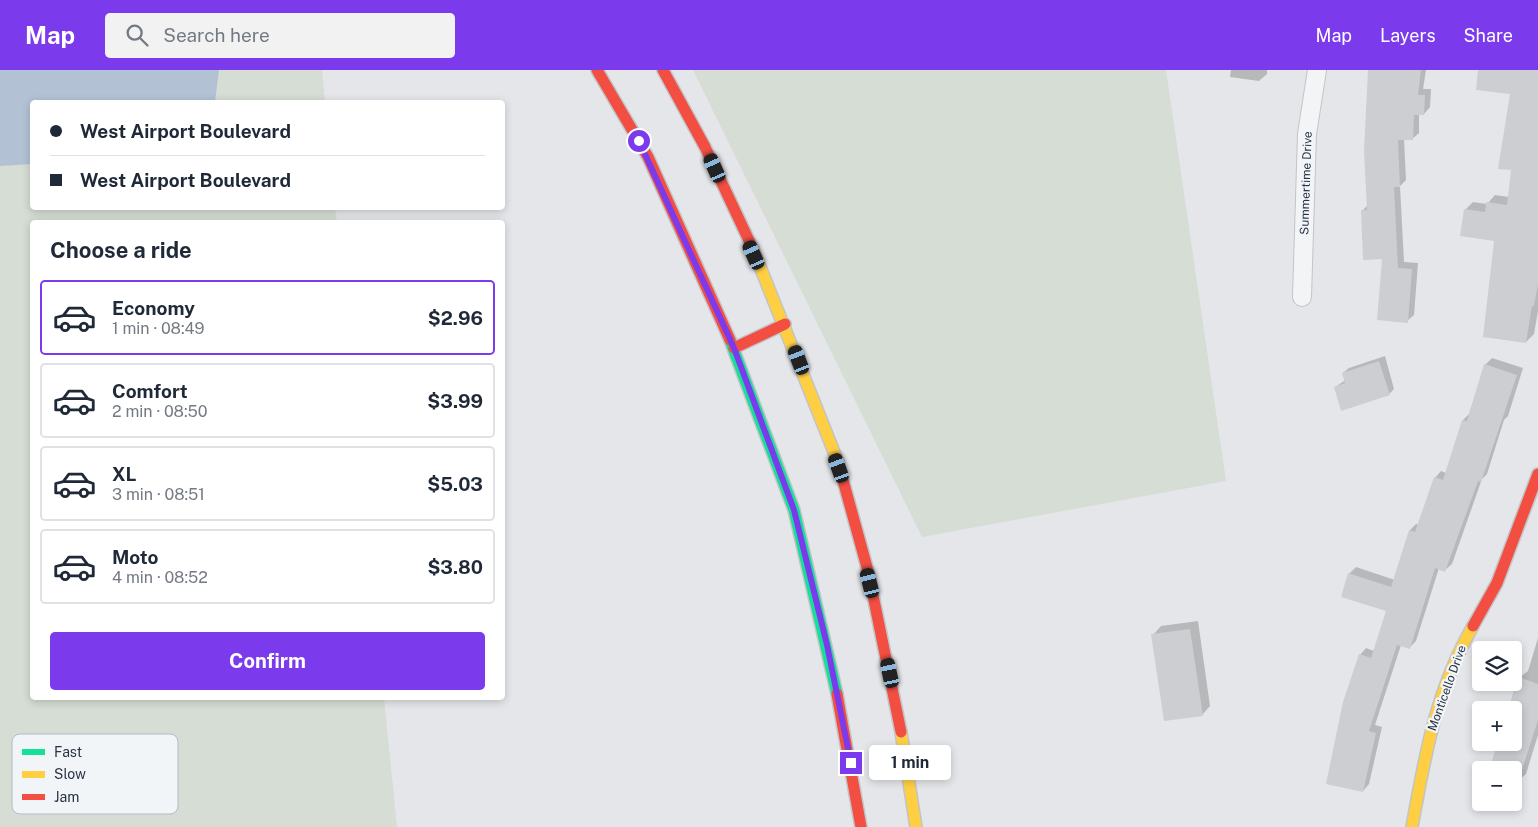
<!DOCTYPE html>
<html lang="en">
<head>
<meta charset="utf-8">
<style>
	:root { --surface:#fff; --page:#f2f2f3; --text:#1f2937; --muted:#747a83; --line:#e0e1e3; --accent:#7c3aed }
	body { margin:0; font-family:"Public Sans",sans-serif; background:var(--page); color:var(--text); height:100vh; display:flex; flex-direction:column; font-size:19px; white-space:nowrap }
	* { box-sizing:border-box; margin:0 }
	p { font-size:16px; color:var(--muted) }
	.icon { flex:none; width:28px; height:28px; fill:none; stroke:currentColor; stroke-width:2; stroke-linecap:round; stroke-linejoin:round }
	.map { position:relative; flex:1; overflow:hidden }
	.details { position:absolute; left:30px; top:150px; width:475px; height:480px; display:flex; flex-direction:column; background:var(--surface); border-radius:5px; box-shadow:0 2px 8px #0003 }
	.details>* { flex:none }
	.banner { position:absolute; left:30px; top:30px; width:475px; height:110px; border-radius:5px; box-shadow:0 2px 8px #0003; display:grid; align-content:center; height:110px; padding:0 20px; background:var(--surface) }
	.tools { position:absolute; left:1472px; top:571px; display:grid; gap:10px }
	.tools a { display:grid; place-items:center; width:50px; height:50px; border-radius:5px; background:var(--surface); box-shadow:0 2px 8px #0003; font-size:25px }
	.end { position:absolute; width:22px; height:22px; margin:-11px; border:6px solid #7c3aed; background:#fff; box-shadow:0 0 0 2px #fff }
	.from { border-radius:50% }
	.bubble { position:absolute; height:35px; border-radius:5px; background:var(--surface); box-shadow:0 2px 8px #0003; font-size:16px; font-weight:700; line-height:35px; text-align:center }
	.car { position:absolute; width:15px; height:30px; margin:-15px -8px; border-radius:6px; box-shadow:0 0 4px 1px #0007; background:linear-gradient(#222 24%,#8ab4d8 0 40%,#222 0 76%,#8ab4d8 0 86%,#222 0) }
	.banner b { display:flex; align-items:center; gap:18px; height:48px; font-size:19px }
	.banner b+b { border-top:1px solid var(--line) }
	.banner i { width:12px; height:12px; background:var(--text) }
	ul { padding:0; list-style:none }
	li { display:flex; align-items:center; gap:15px; height:75px; margin:0 10px 8px; padding:0 10px; border:2px solid var(--line); border-radius:5px }
	li div { flex:1 }
	li b { display:block; font-size:19px }
	li em { font-style:normal; font-weight:700 }
	li.current { border-color:var(--accent) }
	li>.icon { width:45px; height:45px; stroke-width:1.5 }
	h2 { padding:0 20px; font-size:22px; line-height:60px }
	.button { display:flex; gap:10px; margin-top:auto; padding:10px 20px }
	.button a { flex:1; height:58px; border-radius:5px; background:var(--accent); color:#fff; font-size:20px; font-weight:700; line-height:58px; text-align:center }
	header { display:flex; align-items:center; gap:30px; box-sizing:border-box; height:70px; padding:0 25px; background:var(--accent); color:#fff }
	header strong { font-size:24px }
	nav { display:flex; gap:28px; margin-inline-start:auto; font-size:18px }
	.search { width:350px; height:45px; background:var(--page); display:flex; align-items:center; gap:12px; box-sizing:border-box; padding:0 18px; border-radius:5px; color:var(--muted); font-size:19px }
	.map>svg:first-child { display:block }
</style>
</head>
<body>
<header>
<strong>Map</strong>
<div class="search"><svg class="icon" aria-label="search" viewBox="0 0 24 24"><circle cx="10" cy="10" r="6"/><path d="M15 15l6 6"/></svg>Search here</div>
<nav><a>Map</a><a>Layers</a><a>Share</a></nav>
</header>
<div class="map">
<svg width="1538" height="757" viewBox="0 0 1538 757">
	<rect width="100%" height="100%" fill="#e4e6e9"/>
	<g fill="#d5ddd4">
		<path d="M0,0H322L325,32H32V138H335L337,152H32V628H384L397,757H0Z"/>
		<path d="M693,0H1166L1226,411L922,467Z"/>
	</g>
	<path fill="#b2c2d4" d="M0,0H219L215,32H32V94L0,96Z"/>
	<g fill="#0003">
		<path d="M1231,0H1267V4L1259,11L1230,7Z"/>
		<path d="M1373,0H1426L1423,19H1431L1430,37L1424,44L1419,43V63L1412,69H1404L1406,110L1400,116L1404,192L1418,193L1414,245L1407,251L1362,141L1368,135Z"/>
		<path d="M1479,0H1538V241L1534,264L1526,272L1496,170L1465,140L1473,132L1487,134L1495,125L1509,127L1512,99V23Z"/>
		<path d="M1385,286L1394,319L1389,324L1335,317L1346,310L1343,303L1349,298Z"/>
		<path d="M1492,288L1523,298L1508,346L1504,350L1487,404L1482,409L1452,494L1445,500L1439,498L1416,571L1409,578L1401,575L1375,655L1382,657L1369,714L1363,721L1360,585L1366,578L1374,581L1387,540L1349,504L1356,497L1395,510L1410,460L1416,454L1419,455L1435,408L1441,401L1446,403L1463,350L1469,344L1485,295Z"/>
		<path d="M1198,551L1210,636L1202,645L1153,565L1161,556Z"/>
		<path d="M1538,568V665L1526,704L1518,711L1514,710V700H1490L1514,672V640H1509L1519,608L1528,601Z"/>
	</g>
	<g fill="#ccced1">
		<path d="M1368,0H1421L1418,25H1425L1424,45H1414L1413,70H1398L1400,117H1394L1398,198L1412,199L1408,253L1377,250L1382,189L1363,190L1361,140H1367L1364,81Z"/>
		<path d="M1478,0H1538V214L1534,236H1532L1526,273L1483,267L1494,171L1460,166L1464,139L1485,142L1486,132L1507,135L1511,100L1498,99L1510,24L1476,20Z"/>
		<path d="M1379,291L1390,325L1341,341L1334,317L1345,313L1342,303Z"/>
		<path d="M1484,294L1517,305L1481,412L1478,411L1445,502L1435,498L1410,579L1397,575L1369,661L1376,663L1363,722L1326,714L1343,632L1359,584L1371,588L1386,541L1341,527L1348,503L1391,517L1409,460L1415,462L1434,407L1443,410L1462,350L1467,351Z"/>
		<path d="M1190,559L1203,646L1164,651L1151,564Z"/>
		<path d="M1518,607L1538,614V650L1522,700H1489L1498,672H1514V640H1508Z"/>
	</g>
	<g fill="none" stroke-linecap="round" stroke-linejoin="round">
		<g stroke="#c2c4c7" stroke-width="20">
			<path id="street" d="M1302,227L1307,64L1317,0"/>
		</g>
		<g stroke="#c2c4c7" stroke-width="14">
			<path id="fast" d="M730,270L794,440L837,624"/>
		</g>
		<g stroke="#c2c4c7" stroke-width="14">
			<g id="slow">
				<path d="M753,179L838,392"/>
				<path d="M901,662L916,757"/>
				<path d="M1412,757C1425,685 1436,620 1473,556"/>
			</g>
		</g>
		<g stroke="#c2c4c7" stroke-width="14">
			<g id="jam">
				<path d="M597,0L648,87L730,270"/>
				<path d="M663,0L705,77L753,179"/>
				<path d="M734,278L785,254"/>
				<path d="M838,392L868,501L901,662"/>
				<path d="M1473,556L1497,513L1538,404"/>
				<path d="M837,624L861,757"/>
			</g>
		</g>
		<use href="#street" stroke="#f3f4f6" stroke-width="18"/>
		<use href="#fast" stroke="#16e098" stroke-width="11"/>
		<use href="#slow" stroke="#ffcf43" stroke-width="11"/>
		<use href="#jam" stroke="#f24e42" stroke-width="11"/>
	</g>
	<g fill="none" stroke-linecap="round" stroke-linejoin="round">
		<path stroke="#7c3aed" stroke-width="6" d="M639,71L734,278L794,440L827,575L851,693"/>
	</g>
	<g text-anchor="middle" dominant-baseline="central" stroke-width="4.5" stroke-linejoin="round" paint-order="stroke">
		<g font-size="12" fill="#2a3343" stroke="#f2f5f8">
			<text transform="translate(1306 113) rotate(-88)">Summertime Drive</text>
			<text transform="translate(1447 618) rotate(-70)">Monticello Drive</text>
		</g>
	</g>
	<rect x="12" y="664" width="166" height="80" rx="8" fill="#f2f5f8" stroke="#b6bbc2" stroke-width="1"/>
	<rect x="22" y="679" width="23" height="6" fill="#16e098"/>
	<rect x="22" y="701" width="23" height="7" fill="#ffcf43"/>
	<rect x="22" y="724" width="23" height="6" fill="#f24e42"/>
	<g font-size="14" fill="#2a3343">
		<text x="54" y="687">Fast</text>
		<text x="54" y="709">Slow</text>
		<text x="54" y="732">Jam</text>
	</g>
</svg>
<div class="tools">
<a><svg class="icon" aria-label="layers" viewBox="0 0 24 24"><path d="M12 4l9 5-9 5-9-5zM3 14l9 5 9-5"/></svg></a>
<a>+</a>
<a>−</a>
</div>
<i class="end from" style="left:639px;top:71px"></i>
<i class="end" style="left:851px;top:693px"></i>
<div class="bubble" style="left:869px;top:675px;width:82px">1 min</div>
<i class="car" style="left:715px;top:98px;rotate:336deg"></i>
<i class="car" style="left:754px;top:185px;rotate:336deg"></i>
<i class="car" style="left:799px;top:290px;rotate:339deg"></i>
<i class="car" style="left:839px;top:398px;rotate:340deg"></i>
<i class="car" style="left:870px;top:513px;rotate:346deg"></i>
<i class="car" style="left:890px;top:603px;rotate:348deg"></i>
<div class="banner">
<b><i class="from"></i>West Airport Boulevard</b>
<b><i></i>West Airport Boulevard</b>
</div>
<section class="details">
<h2>Choose a ride</h2>
<ul>
<li class="current"><svg class="icon" aria-label="car" viewBox="0 0 24 24"><path d="M5 17H2v-5l4-1 3-4h7l3 4 3 1v5h-3M9 17h6M6 11h13"/><circle cx="7" cy="17" r="2"/><circle cx="17" cy="17" r="2"/></svg><div><b>Economy</b><p>1 min · 08:49</p></div><em>$2.96</em></li>
<li><svg class="icon" aria-label="car" viewBox="0 0 24 24"><path d="M5 17H2v-5l4-1 3-4h7l3 4 3 1v5h-3M9 17h6M6 11h13"/><circle cx="7" cy="17" r="2"/><circle cx="17" cy="17" r="2"/></svg><div><b>Comfort</b><p>2 min · 08:50</p></div><em>$3.99</em></li>
<li><svg class="icon" aria-label="car" viewBox="0 0 24 24"><path d="M5 17H2v-5l4-1 3-4h7l3 4 3 1v5h-3M9 17h6M6 11h13"/><circle cx="7" cy="17" r="2"/><circle cx="17" cy="17" r="2"/></svg><div><b>XL</b><p>3 min · 08:51</p></div><em>$5.03</em></li>
<li><svg class="icon" aria-label="car" viewBox="0 0 24 24"><path d="M5 17H2v-5l4-1 3-4h7l3 4 3 1v5h-3M9 17h6M6 11h13"/><circle cx="7" cy="17" r="2"/><circle cx="17" cy="17" r="2"/></svg><div><b>Moto</b><p>4 min · 08:52</p></div><em>$3.80</em></li>
</ul>
<div class="button"><a>Confirm</a></div>
</section>
</div>
</body>
</html>
